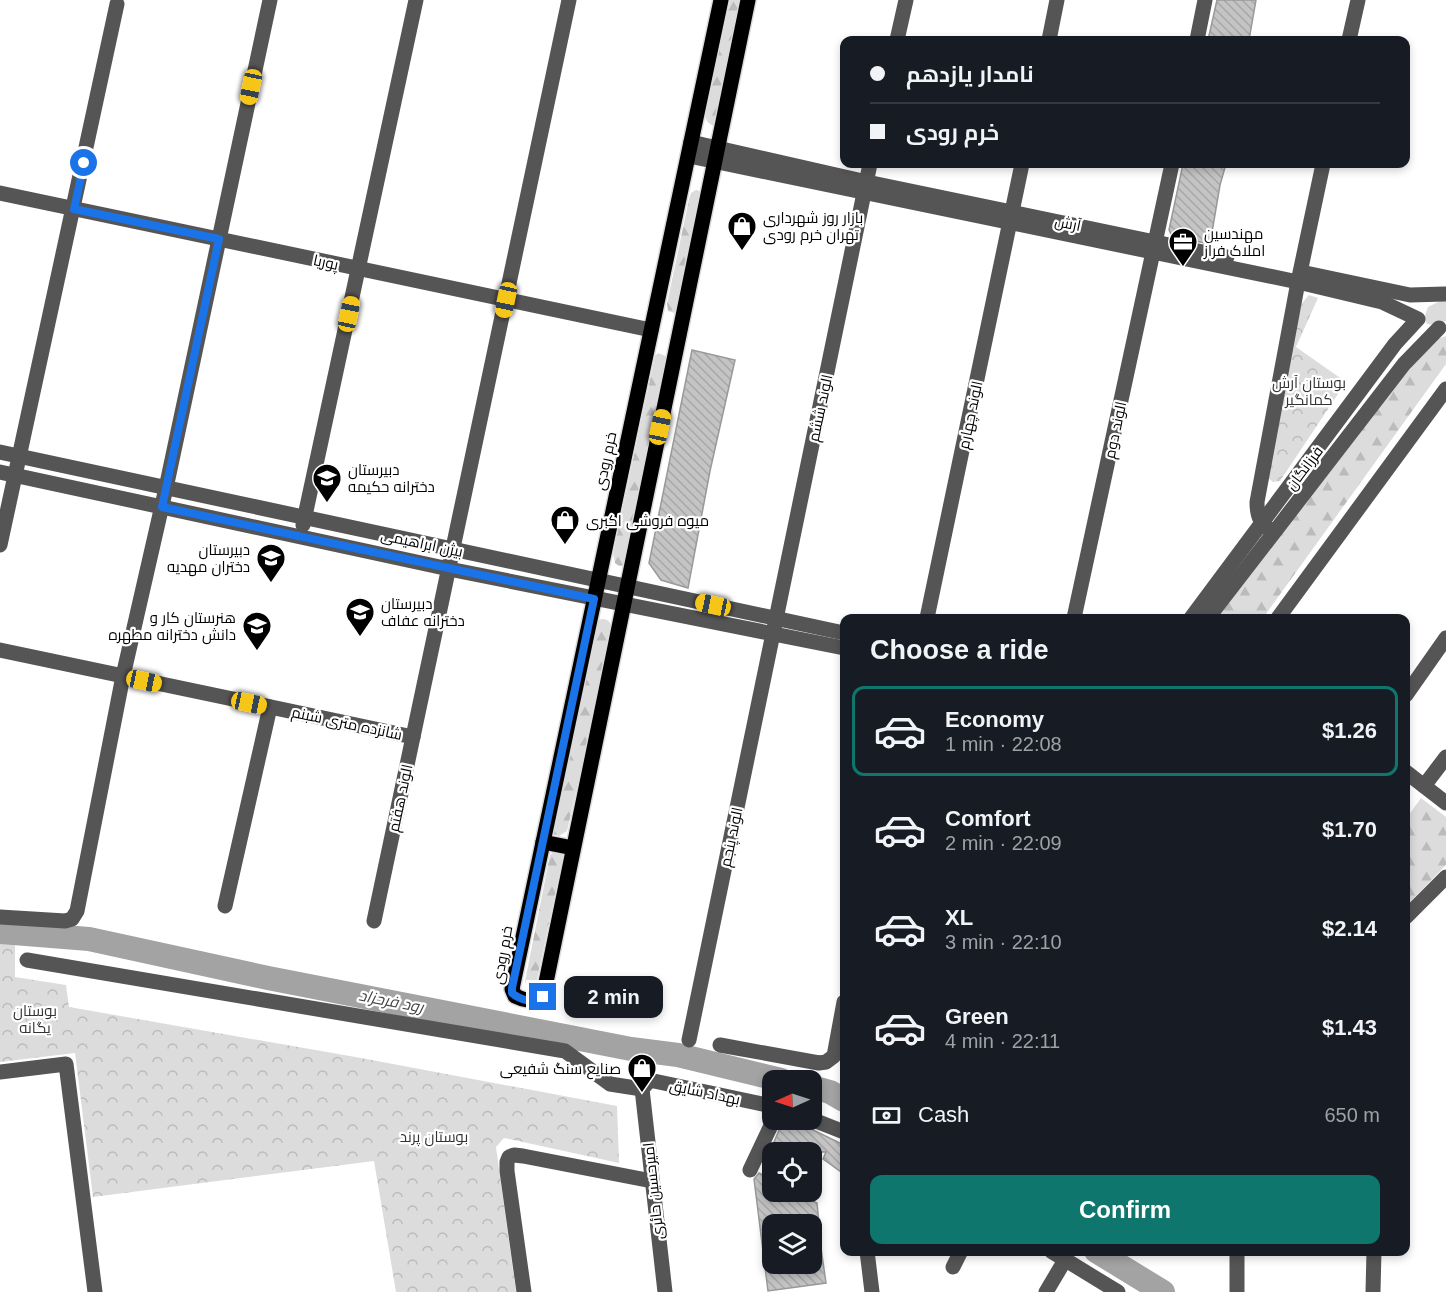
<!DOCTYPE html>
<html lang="en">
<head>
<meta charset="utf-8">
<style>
	:root { --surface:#171b24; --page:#242831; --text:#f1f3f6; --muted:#9ea1a6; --line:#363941; --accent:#0f766e }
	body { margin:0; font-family:Arial,Cairo,sans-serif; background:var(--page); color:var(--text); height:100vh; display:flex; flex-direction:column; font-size:22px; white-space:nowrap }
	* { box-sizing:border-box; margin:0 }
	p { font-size:20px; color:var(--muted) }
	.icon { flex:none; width:33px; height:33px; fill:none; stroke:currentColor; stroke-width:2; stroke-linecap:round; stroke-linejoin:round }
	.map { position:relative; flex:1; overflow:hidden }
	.sheet { position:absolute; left:840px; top:614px; width:570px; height:642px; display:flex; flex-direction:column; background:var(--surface); border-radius:12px; box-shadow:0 3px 9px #0003 }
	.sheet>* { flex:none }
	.hud { position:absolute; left:840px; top:36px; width:570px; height:132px; border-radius:12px; box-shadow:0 3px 9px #0003; display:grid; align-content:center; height:132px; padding:0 30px; background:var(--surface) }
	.needle { width:39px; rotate:267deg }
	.fabs { position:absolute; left:762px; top:1070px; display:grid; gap:12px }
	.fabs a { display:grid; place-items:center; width:60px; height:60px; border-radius:12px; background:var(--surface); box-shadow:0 3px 9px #0003; font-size:30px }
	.end { position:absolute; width:27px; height:27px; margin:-14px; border:8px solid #1a73e8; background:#fff; box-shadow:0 0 0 3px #fff }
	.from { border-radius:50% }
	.bubble { position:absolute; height:42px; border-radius:12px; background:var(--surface); box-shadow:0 3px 9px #0003; font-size:20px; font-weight:600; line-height:42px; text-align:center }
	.car { position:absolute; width:18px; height:36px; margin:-18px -9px; border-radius:8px; box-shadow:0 0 4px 2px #0007; background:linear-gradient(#f5c518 24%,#345 0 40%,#f5c518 0 76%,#345 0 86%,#f5c518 0) }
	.hud b { display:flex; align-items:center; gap:21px; height:57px; font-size:22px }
	.hud b+b { border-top:2px solid var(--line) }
	.hud i { width:15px; height:15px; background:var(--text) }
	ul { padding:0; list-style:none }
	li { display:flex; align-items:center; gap:18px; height:90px; margin:0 12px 9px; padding:0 18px; border:3px solid transparent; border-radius:12px }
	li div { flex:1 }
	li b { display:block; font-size:22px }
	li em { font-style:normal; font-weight:600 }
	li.on { border-color:var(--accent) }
	li>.icon { width:54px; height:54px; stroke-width:1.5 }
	h2 { padding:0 30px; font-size:27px; line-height:72px }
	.pay { display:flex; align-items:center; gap:15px; height:66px; padding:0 30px; font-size:22px }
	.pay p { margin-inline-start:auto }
	.cta { display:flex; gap:12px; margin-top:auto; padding:12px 30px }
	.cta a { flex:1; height:69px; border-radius:12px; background:var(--accent); color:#fff; font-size:24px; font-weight:600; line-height:69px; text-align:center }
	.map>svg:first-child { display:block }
</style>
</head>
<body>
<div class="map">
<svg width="1446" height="1292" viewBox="0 0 1446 1292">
	<defs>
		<pattern id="forest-firs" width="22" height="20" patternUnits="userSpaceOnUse" patternTransform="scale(1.5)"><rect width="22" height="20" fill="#dcdcdc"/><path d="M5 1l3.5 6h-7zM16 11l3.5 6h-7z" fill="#bbb"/></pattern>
		<pattern id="park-crowns" width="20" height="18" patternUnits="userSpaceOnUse" patternTransform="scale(1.5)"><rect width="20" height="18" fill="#dcdcdc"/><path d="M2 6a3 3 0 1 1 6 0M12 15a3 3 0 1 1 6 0" fill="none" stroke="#bbb"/></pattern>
		<pattern id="building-back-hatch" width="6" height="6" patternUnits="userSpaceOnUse" patternTransform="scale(1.5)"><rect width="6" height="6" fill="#c4c4c4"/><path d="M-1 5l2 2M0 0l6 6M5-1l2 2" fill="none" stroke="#a7a7a7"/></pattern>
	</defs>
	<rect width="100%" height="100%" fill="#fff"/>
	<path fill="#dcdcdc" d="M1446,298V321L1437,325L1427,324L1424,318L1428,307Z"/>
	<g fill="url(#forest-firs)">
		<path d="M730,0H744L715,126C707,124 705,120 705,112Z"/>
		<path d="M696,190L704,193L679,310L674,313L668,311L667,304L689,199L691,193Z"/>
		<path d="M1446,336V364L1263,618H1215L1374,399L1437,339Z"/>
		<path d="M658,353L668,357L626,562L624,566H619L615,563L613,554L655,356Z"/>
		<path d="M602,619C610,619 611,624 613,632L567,831L559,836L553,834L551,829L595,621Z"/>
		<path d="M1421,798L1446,817V865L1406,906V819Z"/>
		<path d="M554,852L562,853L563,857L535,989L531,992L528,991L525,981L550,855Z"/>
	</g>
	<g fill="url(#park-crowns)">
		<path d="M1309,295L1318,298L1296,347L1346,382L1280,481L1273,482L1266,476L1290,346L1302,303Z"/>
		<path d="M15,943V977L66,985L69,1007L361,1058L617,1106L619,1163L504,1138L496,1147L516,1292H396L374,1161L93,1197L75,1053L0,1062V944Z"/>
	</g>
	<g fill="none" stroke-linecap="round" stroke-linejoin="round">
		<g stroke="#a3a3a3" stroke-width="24">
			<path d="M0,932L89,939L268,978L631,1049L678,1055L781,1080"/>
			<path d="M812,1087L830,1092L844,1100"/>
			<path d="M1096,1251L1163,1292"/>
		</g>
	</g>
	<g fill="url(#building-back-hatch)" stroke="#999" stroke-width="1.5">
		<path d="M1217,0H1256L1249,40H1208Z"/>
		<path d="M1183,164H1226L1220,185L1210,244L1172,236L1169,230Z"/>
		<path d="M692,350L735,360L710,471L688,588L661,580L649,563Z"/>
		<path d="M783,1121L807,1127L844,1145V1174L823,1159L826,1152H793L774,1142Z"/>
		<path d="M759,1173L772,1180V1191H793L817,1203L819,1224H772V1263H812V1227H818L826,1283L768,1291L754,1179Z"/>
	</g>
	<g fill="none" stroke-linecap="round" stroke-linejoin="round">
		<g stroke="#dbdbdb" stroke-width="18">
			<g id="major">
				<path d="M721,0L512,989L515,996C523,1000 535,1003 543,997L748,0"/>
				<path d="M543,842L573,848"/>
			</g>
		</g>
		<g stroke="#555" stroke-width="15">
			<path d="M897,40L906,0"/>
			<path d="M1049,40L1057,0"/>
			<path d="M1197,40L1205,0"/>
			<path d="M1349,40L1358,0"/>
			<path d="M691,142L867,182L1227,257"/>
			<path d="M689,156L1298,282L1382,302L1418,319L1395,344L1191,618"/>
			<path d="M0,193L651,330"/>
			<path d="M1301,272L1410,295L1445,294"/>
			<path d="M0,452L844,633"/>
			<path d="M0,472L449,569L844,648"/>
			<path d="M303,525L416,0"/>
			<path d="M1273,532C1260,523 1257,517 1257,502L1298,282L1323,164"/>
			<path d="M0,545L117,4"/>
			<path d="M927,618L1022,164"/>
			<path d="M1074,618L1172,164"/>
			<path d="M1208,618L1404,364L1439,328"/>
			<path d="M1278,618L1446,389"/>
			<path d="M0,650L413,737"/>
			<path d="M1406,695L1446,638"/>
			<path d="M1406,772L1446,803"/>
			<path d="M1424,786L1446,757"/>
			<path d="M225,906L270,707"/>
			<path d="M0,917L65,921L72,919L77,911L123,676L166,488L270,0"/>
			<path d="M1406,917L1446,877"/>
			<path d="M374,921L569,0"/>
			<path d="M27,960L565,1051L610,1084L642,1089"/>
			<path d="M689,1040L870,164"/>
			<path d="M720,1045L819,1063L826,1062L834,1056L844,1002"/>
			<path d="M0,1072L66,1064L95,1292"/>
			<path d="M642,1089L665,1292"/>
			<path d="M642,1089L649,1081H654L772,1106"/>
			<path d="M811,1119L844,1132"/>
			<path d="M750,1170L774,1119"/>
			<path d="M867,1251L872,1292"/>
			<path d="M1051,1251L1118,1292"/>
			<path d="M953,1267L961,1251"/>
			<path d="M1237,1291V1251"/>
			<path d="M524,1292L507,1171V1162L509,1157L514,1155L523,1156L652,1181"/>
			<path d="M1046,1292L1065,1260"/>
			<path d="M1373,1292L1374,1251"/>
		</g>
		<use href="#major" stroke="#000" stroke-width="15"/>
	</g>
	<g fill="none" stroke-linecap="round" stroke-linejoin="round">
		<path stroke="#1a73e8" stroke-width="8" d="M84,163L74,209L219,239L162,507L594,599L512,988V993C520,1000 534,1004 543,997"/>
	</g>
	<defs>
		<g id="shop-pin" transform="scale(1.5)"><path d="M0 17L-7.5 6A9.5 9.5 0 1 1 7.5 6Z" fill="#000" stroke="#fff"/><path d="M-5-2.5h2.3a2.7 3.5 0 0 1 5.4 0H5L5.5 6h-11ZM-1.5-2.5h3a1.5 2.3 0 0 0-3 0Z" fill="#fff"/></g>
		<g id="office-pin" transform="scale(1.5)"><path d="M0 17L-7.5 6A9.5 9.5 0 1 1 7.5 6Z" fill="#000" stroke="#fff"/><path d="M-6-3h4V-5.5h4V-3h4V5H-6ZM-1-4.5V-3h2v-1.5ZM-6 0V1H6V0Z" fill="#fff"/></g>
		<g id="school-pin" transform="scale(1.5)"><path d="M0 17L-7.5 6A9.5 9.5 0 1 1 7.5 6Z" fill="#000" stroke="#fff"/><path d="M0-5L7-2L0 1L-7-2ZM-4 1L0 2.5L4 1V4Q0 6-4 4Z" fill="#fff"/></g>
	</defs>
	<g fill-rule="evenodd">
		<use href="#shop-pin" x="742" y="226"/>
		<use href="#office-pin" x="1183" y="242"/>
		<use href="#school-pin" x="327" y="478"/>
		<use href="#shop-pin" x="565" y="520"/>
		<use href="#school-pin" x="271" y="558"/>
		<use href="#school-pin" x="360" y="612"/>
		<use href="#school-pin" x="257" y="626"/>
		<use href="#shop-pin" x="642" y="1068"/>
	</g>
	<g text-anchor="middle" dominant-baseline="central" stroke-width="4.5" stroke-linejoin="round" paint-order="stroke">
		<g font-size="15" fill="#000" stroke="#fff" text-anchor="start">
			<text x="763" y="217">بازار روز شهرداری<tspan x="763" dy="17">تهران خرم رودی</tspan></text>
			<text x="1204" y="233">مهندسین<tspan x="1204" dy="17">املاک فراز</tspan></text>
			<text x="348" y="469">دبیرستان<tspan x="348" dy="17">دخترانه حکیمه</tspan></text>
			<text x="586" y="520">میوه فروشی اکبری</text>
			<text x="250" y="549" text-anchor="end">دبیرستان<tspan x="250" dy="17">دختران مهدیه</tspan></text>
			<text x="381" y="603">دبیرستان<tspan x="381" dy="17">دخترانه عفاف</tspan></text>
			<text x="236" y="617" text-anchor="end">هنرستان کار و<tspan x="236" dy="17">دانش دخترانه مطهره</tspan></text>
			<text x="621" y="1068" text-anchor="end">صنایع سنگ شفیعی</text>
		</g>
		<g font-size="15" fill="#000" stroke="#fff">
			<text transform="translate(1068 223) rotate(12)">آرش</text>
			<text transform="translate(326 262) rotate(12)">پوریا</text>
			<text transform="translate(820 408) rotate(-78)">الوند ششم</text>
			<text transform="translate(970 415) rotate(-78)">الوند چهارم</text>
			<text transform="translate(1115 430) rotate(-78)">الوند دوم</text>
			<text transform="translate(605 461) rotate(-78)">خرم رودی</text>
			<text transform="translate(1304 468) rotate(-53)">فرزانگان</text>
			<text transform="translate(422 543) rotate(12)">بیژن ابراهیمی</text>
			<text transform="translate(347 723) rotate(12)">شانزده متری شبنم</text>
			<text transform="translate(400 798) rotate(-78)">الوند هفتم</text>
			<text transform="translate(731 837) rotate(-78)">الوند پنجم</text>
			<text transform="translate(502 955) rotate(-80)">خرم رودی</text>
			<text transform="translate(705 1092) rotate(12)">بهداد شایق</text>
			<text transform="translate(653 1191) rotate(-96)">امیرحسین حائری</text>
		</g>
		<g font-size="15" fill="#333" stroke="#fff">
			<text x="1309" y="382">بوستان آرش<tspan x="1309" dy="17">کمانگیر</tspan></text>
			<text x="35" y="1010">بوستان<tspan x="35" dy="17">یگانه</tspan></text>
			<text x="434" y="1136">بوستان پرند</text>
		</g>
		<g font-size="16" font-style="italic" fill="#444" stroke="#fff">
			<text transform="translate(391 1001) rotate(11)">رود فرحزاد</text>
		</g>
	</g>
</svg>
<div class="fabs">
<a><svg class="needle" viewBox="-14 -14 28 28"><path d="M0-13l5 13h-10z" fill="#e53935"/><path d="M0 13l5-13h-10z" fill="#9ea1a6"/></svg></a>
<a><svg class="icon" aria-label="locate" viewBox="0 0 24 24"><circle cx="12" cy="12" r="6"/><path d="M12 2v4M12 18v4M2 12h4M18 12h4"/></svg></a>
<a><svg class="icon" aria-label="layers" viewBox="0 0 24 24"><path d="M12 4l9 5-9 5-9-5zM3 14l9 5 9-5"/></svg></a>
</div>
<i class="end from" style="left:84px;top:163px"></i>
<i class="end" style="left:543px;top:997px"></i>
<div class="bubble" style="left:564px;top:976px;width:99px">2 min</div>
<i class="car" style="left:251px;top:87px;rotate:192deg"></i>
<i class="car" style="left:506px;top:300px;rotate:192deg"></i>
<i class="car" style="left:349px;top:314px;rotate:12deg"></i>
<i class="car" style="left:660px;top:427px;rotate:12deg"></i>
<i class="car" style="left:713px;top:605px;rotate:282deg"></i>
<i class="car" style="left:144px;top:681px;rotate:102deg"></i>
<i class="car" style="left:249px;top:703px;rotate:102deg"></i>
<div class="hud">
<b><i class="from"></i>نامدار یازدهم</b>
<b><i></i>خرم رودی</b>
</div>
<section class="sheet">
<h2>Choose a ride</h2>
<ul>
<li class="on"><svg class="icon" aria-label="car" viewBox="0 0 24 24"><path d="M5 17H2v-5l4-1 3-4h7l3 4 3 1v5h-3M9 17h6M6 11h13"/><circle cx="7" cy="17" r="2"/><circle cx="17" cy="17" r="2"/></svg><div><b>Economy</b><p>1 min · 22:08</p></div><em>$1.26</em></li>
<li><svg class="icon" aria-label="car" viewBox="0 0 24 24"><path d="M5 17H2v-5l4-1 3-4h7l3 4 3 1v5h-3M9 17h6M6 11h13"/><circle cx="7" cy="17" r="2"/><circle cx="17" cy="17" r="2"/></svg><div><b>Comfort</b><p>2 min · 22:09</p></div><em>$1.70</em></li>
<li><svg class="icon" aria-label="car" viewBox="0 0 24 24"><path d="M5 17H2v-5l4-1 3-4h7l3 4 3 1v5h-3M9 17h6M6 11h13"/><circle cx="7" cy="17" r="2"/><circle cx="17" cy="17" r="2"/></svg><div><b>XL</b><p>3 min · 22:10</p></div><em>$2.14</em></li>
<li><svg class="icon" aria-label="car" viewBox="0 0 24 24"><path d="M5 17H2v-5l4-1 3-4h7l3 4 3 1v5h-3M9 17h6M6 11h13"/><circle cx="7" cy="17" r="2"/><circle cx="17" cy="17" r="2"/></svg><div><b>Green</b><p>4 min · 22:11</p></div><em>$1.43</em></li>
</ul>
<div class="pay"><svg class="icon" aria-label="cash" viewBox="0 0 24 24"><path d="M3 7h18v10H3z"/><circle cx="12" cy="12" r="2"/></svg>Cash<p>650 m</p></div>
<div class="cta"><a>Confirm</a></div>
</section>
</div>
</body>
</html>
